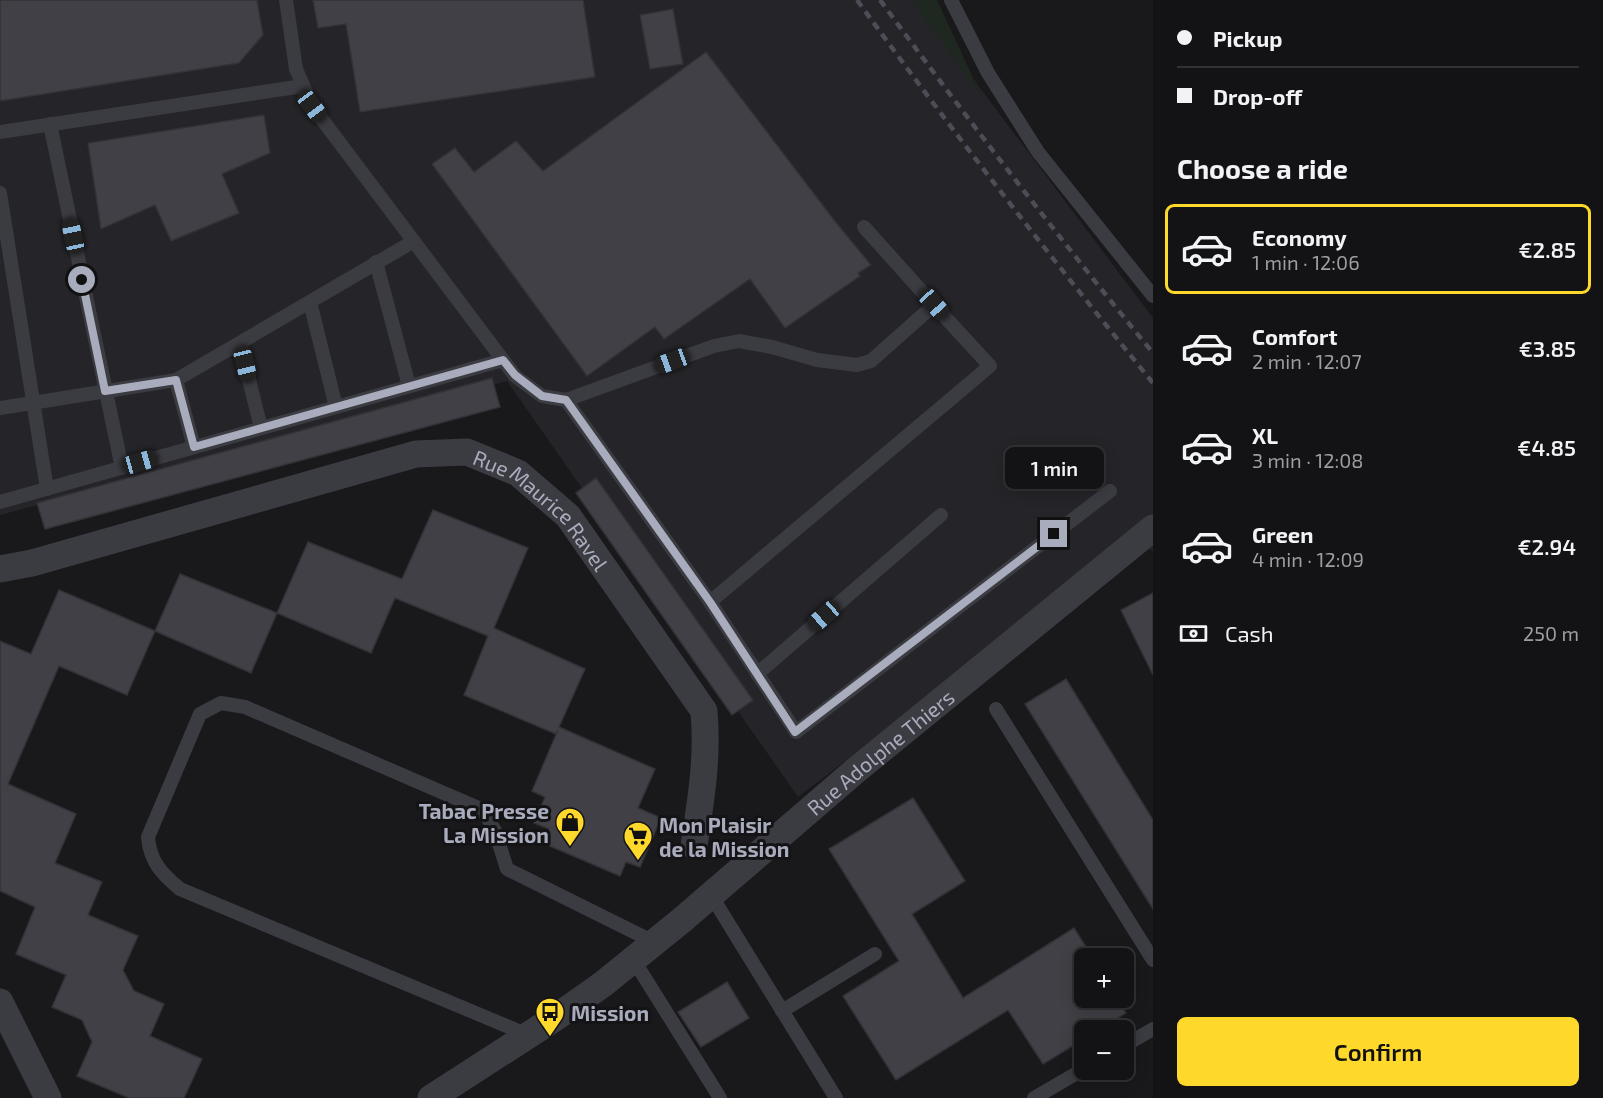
<!DOCTYPE html>
<html lang="en">
<head>
<meta charset="utf-8">
<style>
	:root { --surface:#131214; --page:#202022; --text:#f1f3f6; --muted:#9d9ea0; --line:#323234; --accent:#ffd82c }
	body { margin:0; font-family:"Exo 2",sans-serif; background:var(--page); color:var(--text); height:100vh; display:flex; flex-direction:column; font-size:22px; white-space:nowrap }
	* { box-sizing:border-box; margin:0 }
	p { font-size:20px; color:var(--muted) }
	.icon { flex:none; width:33px; height:33px; fill:none; stroke:currentColor; stroke-width:2; stroke-linecap:round; stroke-linejoin:round }
	.map { position:relative; flex:1; overflow:hidden }
	.drawer { display:flex; flex-direction:column; background:var(--surface); width:450px }
	.drawer>* { flex:none }
	.banner { display:grid; align-content:center; height:132px; padding:0 24px; background:var(--surface) }
	.tools { position:absolute; left:1074px; top:948px; display:grid; gap:12px }
	.tools a { display:grid; place-items:center; width:60px; height:60px; border-radius:9px; background:var(--surface); box-shadow:0 3px 15px #0003,0 0 0 2px var(--line); font-size:30px }
	.end { position:absolute; width:27px; height:27px; margin:-14px; border:8px solid #a9acbc; background:#111; box-shadow:0 0 0 3px #111 }
	.from { border-radius:50% }
	.bubble { position:absolute; height:42px; border-radius:9px; background:var(--surface); box-shadow:0 3px 15px #0003,0 0 0 2px var(--line); font-size:20px; font-weight:600; line-height:42px; text-align:center }
	.car { position:absolute; width:18px; height:36px; margin:-18px -9px; border-radius:8px; box-shadow:0 0 4px 2px #0007; background:linear-gradient(#222 24%,#8ab4d8 0 40%,#222 0 76%,#8ab4d8 0 86%,#222 0) }
	.banner b { display:flex; align-items:center; gap:21px; height:57px; font-size:22px }
	.banner b+b { border-top:2px solid var(--line) }
	.banner i { width:15px; height:15px; background:var(--text) }
	ul { padding:0; list-style:none }
	li { display:flex; align-items:center; gap:18px; height:90px; margin:0 12px 9px; padding:0 12px; border:3px solid transparent; border-radius:9px }
	li div { flex:1 }
	li b { display:block; font-size:22px }
	li em { font-style:normal; font-weight:600 }
	li.on { border-color:var(--accent) }
	li>.icon { width:54px; height:54px; stroke-width:1.5 }
	h2 { padding:0 24px; font-size:27px; line-height:72px }
	.pay { display:flex; align-items:center; gap:15px; height:66px; padding:0 24px; font-size:22px }
	.pay p { margin-inline-start:auto }
	.cta { display:flex; gap:12px; margin-top:auto; padding:12px 24px }
	.cta a { flex:1; height:69px; border-radius:9px; background:var(--accent); color:#111; font-size:24px; font-weight:600; line-height:69px; text-align:center }
	main { display:flex; flex:1; min-height:0 }
	.map>svg:first-child { display:block }
</style>
</head>
<body>
<main>
<div class="map">
<svg width="1153" height="1098" viewBox="0 0 1153 1098">
	<rect width="100%" height="100%" fill="#19181b"/>
	<path fill="#252428" d="M0,0H914L1153,318V552L1139,538L798,797L507,381L0,515Z"/>
	<path fill="#1e2720" d="M911,0H937L982,97Z"/>
	<g fill="#404046" stroke="#333237" stroke-width="1.5">
		<path d="M0,0H257L263,35L239,63L0,101Z"/>
		<path d="M313,0H583L595,77L360,112L346,24L318,28Z"/>
		<path d="M673,9L683,64L650,69L640,15Z"/>
		<path d="M706,52L834,220L871,265L858,273L860,276L785,328L750,279L664,339L655,327L587,376L432,164L455,148L474,172L516,141L543,171Z"/>
		<path d="M264,115L270,153L222,174L239,213L171,241L155,205L101,229L88,143Z"/>
		<path d="M492,378L500,407L45,529L37,503Z"/>
		<path d="M596,478L753,700L732,715L576,493Z"/>
		<path d="M433,510L528,548L494,628L585,669L559,727L655,769L638,808L661,818L640,867L626,862L620,876L543,843L549,829L534,823L545,797L532,791L558,730L556,734L464,695L488,636L395,598L371,653L277,613L308,542L402,579Z"/>
		<path d="M180,574L277,613L251,673L155,631Z"/>
		<path d="M59,590L155,631L127,695L59,666L8,784L76,814L55,863L102,882L88,915L138,936L123,970L134,991L164,1004L150,1036L202,1059L184,1098H129L77,1076L92,1042L82,1020L52,1007L66,975L16,954L35,907L0,891V641L31,654Z"/>
		<path d="M1153,593V675L1121,610Z"/>
		<path d="M1066,679L1153,820V909L1025,704Z"/>
		<path d="M913,798L965,881L912,914L963,998L1074,928L1093,958H1084V998H1117L1126,1013L1098,1030H1084V1039L1043,1064L1008,1010L896,1080L843,996L899,961L829,849Z"/>
		<path d="M727,982L749,1018L701,1047L678,1012Z"/>
	</g>
	<g fill="none" stroke-linecap="round" stroke-linejoin="round">
		<g stroke="#3b3b42" stroke-width="14">
			<path d="M286,0L296,69L312,106L515,376L542,396L566,400L714,346L739,341L772,347L817,360L857,365L871,361L934,305L864,227"/>
			<path d="M951,0L988,73L1038,152L1153,296"/>
			<path d="M50,124L122,468"/>
			<path d="M0,132L303,86"/>
			<path d="M0,193L47,489"/>
			<path d="M376,262L409,386"/>
			<path d="M310,302L336,407"/>
			<path d="M240,343L261,428"/>
			<path d="M176,380L194,447"/>
			<path d="M566,400L710,602L990,366L934,305"/>
			<path d="M0,408L176,380L414,241"/>
			<path d="M0,502L503,360"/>
			<path d="M710,602L796,732L1110,491"/>
			<path d="M757,674L941,515"/>
			<path d="M996,709L1153,960"/>
			<path d="M711,895L836,1098"/>
			<path d="M633,959L720,1098"/>
			<path d="M782,1011L875,954"/>
			<path d="M528,1035L180,889C162,874 150,862 148,837L200,714L221,703L245,707L483,810L495,831L507,869L654,942"/>
			<path d="M1124,1046L1153,1029"/>
			<path d="M1034,1098L1084,1069"/>
		</g>
		<g stroke="#3b3b42" stroke-width="27">
			<path id="s1" d="M0,569L32,563L416,454L467,452L518,473L568,516L704,711C708,760 701,798 694,846"/>
			<path d="M0,1002L48,1098"/>
			<path id="s2" d="M431,1098L555,1018L603,984L682,920L855,771L1153,528"/>
		</g>
		<g stroke="#4c4d56" stroke-width="4.5" stroke-dasharray="8 6" stroke-linecap="butt">
			<path d="M857,0C952,131 1051,258 1153,383"/>
			<path d="M880,0C968,120 1059,238 1153,353"/>
		</g>
	</g>
	<g fill="none" stroke-linecap="round" stroke-linejoin="round">
		<path stroke="#a9acbc" stroke-width="8" d="M82,280L105,391L176,380L194,447L503,360L515,375L542,396L566,400L710,602L795,732L1054,534"/>
	</g>
	<defs>
		<g id="shop-pin" transform="scale(1.5)"><path d="M0 17L-7.5 6A9.5 9.5 0 1 1 7.5 6Z" fill="#ffd82c" stroke="#141316"/><path d="M-5-2.5h2.3a2.7 3.5 0 0 1 5.4 0H5L5.5 6h-11ZM-1.5-2.5h3a1.5 2.3 0 0 0-3 0Z" fill="#111"/></g>
		<g id="supermarket-pin" transform="scale(1.5)"><path d="M0 17L-7.5 6A9.5 9.5 0 1 1 7.5 6Z" fill="#ffd82c" stroke="#141316"/><path d="M-6-5.5h2.5l.6 2H6L4.5 2H-2.5L-4.4-4H-6ZM-1.5 3.2a1.3 1.3 0 1 0 .1 0ZM3 3.2a1.3 1.3 0 1 0 .1 0Z" fill="#111"/></g>
		<g id="bus-pin" transform="scale(1.5)"><path d="M0 17L-7.5 6A9.5 9.5 0 1 1 7.5 6Z" fill="#ffd82c" stroke="#141316"/><path d="M-5-6H5V4H4V6H2V4H-2V6H-4V4H-5ZM-3.5-4V0h7V-4ZM-3.5 1.2v1.5H-2V1.2ZM2 1.2v1.5H3.5V1.2Z" fill="#111"/></g>
	</defs>
	<g fill-rule="evenodd">
		<use href="#shop-pin" x="570" y="822"/>
		<use href="#supermarket-pin" x="638" y="836"/>
		<use href="#bus-pin" x="550" y="1012"/>
	</g>
	<g text-anchor="middle" dominant-baseline="central" stroke-width="6" stroke-linejoin="round" paint-order="stroke">
		<g font-size="21" fill="#a9acbc" stroke="#141316">
			<text stroke="none"><textPath href="#s1" startOffset="579">Rue Maurice Ravel</textPath></text>
			<text stroke="none"><textPath href="#s2" startOffset="568">Rue Adolphe Thiers</textPath></text>
		</g>
		<g font-size="21" font-weight="bold" fill="#a9acbc" stroke="#141316" text-anchor="start">
			<text x="549" y="810" text-anchor="end">Tabac Presse<tspan x="549" dy="24">La Mission</tspan></text>
			<text x="659" y="824">Mon Plaisir<tspan x="659" dy="24">de la Mission</tspan></text>
			<text x="571" y="1012">Mission</text>
		</g>
	</g>
</svg>
<div class="tools">
<a>+</a>
<a>−</a>
</div>
<i class="end from" style="left:82px;top:280px"></i>
<i class="end" style="left:1054px;top:534px"></i>
<div class="bubble" style="left:1005px;top:447px;width:99px">1 min</div>
<i class="car" style="left:312px;top:106px;rotate:143deg"></i>
<i class="car" style="left:73px;top:236px;rotate:348deg"></i>
<i class="car" style="left:934px;top:304px;rotate:138deg"></i>
<i class="car" style="left:672px;top:361px;rotate:250deg"></i>
<i class="car" style="left:245px;top:364px;rotate:166deg"></i>
<i class="car" style="left:140px;top:462px;rotate:74deg"></i>
<i class="car" style="left:824px;top:616px;rotate:229deg"></i>
</div>
<section class="drawer">
<div class="banner">
<b><i class="from"></i>Pickup</b>
<b><i></i>Drop-off</b>
</div>
<h2>Choose a ride</h2>
<ul>
<li class="on"><svg class="icon" aria-label="car" viewBox="0 0 24 24"><path d="M5 17H2v-5l4-1 3-4h7l3 4 3 1v5h-3M9 17h6M6 11h13"/><circle cx="7" cy="17" r="2"/><circle cx="17" cy="17" r="2"/></svg><div><b>Economy</b><p>1 min · 12:06</p></div><em>€2.85</em></li>
<li><svg class="icon" aria-label="car" viewBox="0 0 24 24"><path d="M5 17H2v-5l4-1 3-4h7l3 4 3 1v5h-3M9 17h6M6 11h13"/><circle cx="7" cy="17" r="2"/><circle cx="17" cy="17" r="2"/></svg><div><b>Comfort</b><p>2 min · 12:07</p></div><em>€3.85</em></li>
<li><svg class="icon" aria-label="car" viewBox="0 0 24 24"><path d="M5 17H2v-5l4-1 3-4h7l3 4 3 1v5h-3M9 17h6M6 11h13"/><circle cx="7" cy="17" r="2"/><circle cx="17" cy="17" r="2"/></svg><div><b>XL</b><p>3 min · 12:08</p></div><em>€4.85</em></li>
<li><svg class="icon" aria-label="car" viewBox="0 0 24 24"><path d="M5 17H2v-5l4-1 3-4h7l3 4 3 1v5h-3M9 17h6M6 11h13"/><circle cx="7" cy="17" r="2"/><circle cx="17" cy="17" r="2"/></svg><div><b>Green</b><p>4 min · 12:09</p></div><em>€2.94</em></li>
</ul>
<div class="pay"><svg class="icon" aria-label="cash" viewBox="0 0 24 24"><path d="M3 7h18v10H3z"/><circle cx="12" cy="12" r="2"/></svg>Cash<p>250 m</p></div>
<div class="cta"><a>Confirm</a></div>
</section>
</main>
</body>
</html>
